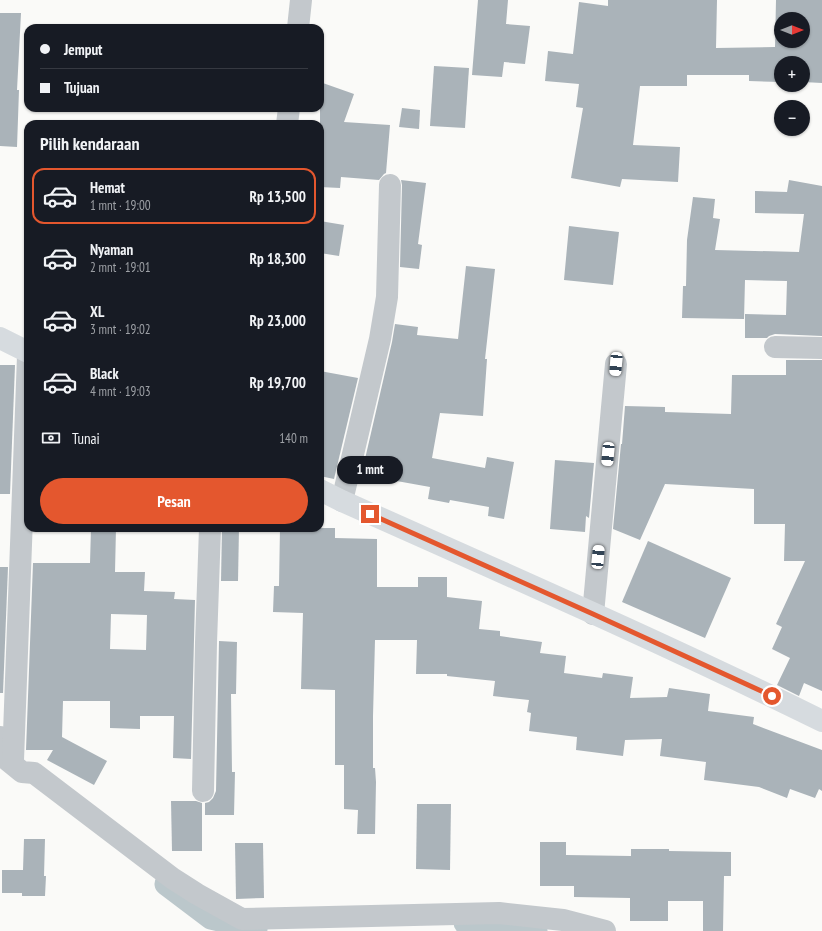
<!DOCTYPE html>
<html lang="id">
<head>
<meta charset="utf-8">
<style>
	:root { --surface:#171b24; --page:#20242c; --text:#f1f3f6; --muted:#9ea1a6; --line:#363941; --accent:#e4572e }
	body { margin:0; font-family:"PT Sans Narrow",sans-serif; background:var(--page); color:var(--text); height:100vh; display:flex; flex-direction:column; font-size:15px; white-space:nowrap }
	* { box-sizing:border-box; margin:0 }
	p { font-size:13px; color:var(--muted) }
	.icon { flex:none; width:22px; height:22px; fill:none; stroke:currentColor; stroke-width:2; stroke-linecap:round; stroke-linejoin:round }
	.map { position:relative; flex:1; overflow:hidden }
	.sheet { position:absolute; left:24px; top:120px; width:300px; height:412px; display:flex; flex-direction:column; background:var(--surface); border-radius:12px; box-shadow:0 1px 3px #0004 }
	.sheet>* { flex:none }
	.hud { position:absolute; left:24px; top:24px; width:300px; height:88px; border-radius:12px; box-shadow:0 1px 3px #0004; display:grid; align-content:center; height:88px; padding:0 16px; background:var(--surface) }
	.needle { width:26px; rotate:90deg }
	.tools { position:absolute; left:774px; top:12px; display:grid; gap:8px }
	.tools a { display:grid; place-items:center; width:36px; height:36px; border-radius:50%; background:var(--surface); box-shadow:0 1px 3px #0004; font-size:20px }
	.end { position:absolute; width:18px; height:18px; margin:-9px; border:5px solid #e4572e; background:#fff; box-shadow:0 0 0 2px #fff }
	.from { border-radius:50% }
	.bubble { position:absolute; height:28px; border-radius:14px; background:var(--surface); box-shadow:0 1px 3px #0004; font-size:13px; font-weight:800; line-height:28px; text-align:center }
	.car { position:absolute; width:12px; height:24px; margin:-12px -6px; border-radius:5px; box-shadow:0 0 3px 1px #0007; background:linear-gradient(#fff 24%,#345 0 40%,#fff 0 76%,#345 0 86%,#fff 0) }
	.hud b { display:flex; align-items:center; gap:14px; height:38px; font-size:15px }
	.hud b+b { border-top:1px solid var(--line) }
	.hud i { width:10px; height:10px; background:var(--text) }
	ul { padding:0; list-style:none }
	li { display:flex; align-items:center; gap:12px; height:56px; margin:0 8px 6px; padding:0 8px; border:2px solid transparent; border-radius:12px }
	li div { flex:1 }
	li b { display:block; font-size:15px }
	li em { font-style:normal; font-weight:800 }
	li.selected { border-color:var(--accent) }
	li>.icon { width:36px; height:36px; stroke-width:1.5 }
	h2 { padding:0 16px; font-size:18px; line-height:48px }
	.pay { display:flex; align-items:center; gap:10px; height:44px; padding:0 16px; font-size:15px }
	.pay p { margin-inline-start:auto }
	.action { display:flex; gap:8px; margin-top:auto; padding:8px 16px }
	.action a { flex:1; height:46px; border-radius:24px; background:var(--accent); color:#fff; font-size:16px; font-weight:800; line-height:46px; text-align:center }
	.map>svg:first-child { display:block }
</style>
</head>
<body>
<div class="map">
<svg width="822" height="931" viewBox="0 0 822 931">
	<rect width="100%" height="100%" fill="#fafaf8"/>
	<g fill="none" stroke-linecap="round" stroke-linejoin="round">
		<g stroke="#bbc7cb" stroke-width="23">
			<path d="M166,884L211,918L256,929"/>
			<path d="M465,923L500,924L536,931"/>
		</g>
	</g>
	<g fill="#aab3b9" fill-rule="evenodd">
		<path d="M478,0H508L506,24L530,26L525,64L504,62L502,77L472,75Z"/>
		<path d="M608,0H717L716,48L775,47L776,0H822V83L803,82V63H781V82L749,81V75H687V86H640L633,145L680,147L678,182L622,179L620,187L571,178L583,108L576,107L579,84L545,81L548,51L573,54L579,2L608,6ZM781,19H803V41H781Z"/>
		<path d="M0,13H21L17,90H19L17,147L0,146Z"/>
		<path d="M434,66L469,68L465,128L430,126Z"/>
		<path d="M320,82L354,94L344,122L390,125L386,173L384,174L379,180L341,177L340,188L320,187Z"/>
		<path d="M402,108L420,110L419,129L399,127Z"/>
		<path d="M401,180L426,183L418,244L422,245L419,269L400,267L402,185Z"/>
		<path d="M789,180L822,186V336L775,334L769,336L767,338H745V314L786,315L787,281L745,280L744,319L682,318L683,286H686L687,240L693,197L715,199L713,218L720,219L715,250L799,252L804,214L755,213V191L787,192Z"/>
		<path d="M320,221L344,225L339,256L320,253Z"/>
		<path d="M569,226L619,232L613,285L564,280Z"/>
		<path d="M466,266L495,269L485,359H487L483,416L440,413L432,458L485,468L487,457L514,462L504,519L488,516L489,507L450,500L449,503L428,499L430,487L380,478L362,472L392,342L395,324L418,327L417,335L458,339Z"/>
		<path d="M786,360H822V691L804,683L799,696L777,685L790,658L772,649L782,627L776,624L805,561H784L785,524H754V489L665,484L640,540L613,529L621,444H622L625,406L665,407V412L731,414L732,375H786Z"/>
		<path d="M0,365H15L10,494H0Z"/>
		<path d="M320,371L358,378L334,479L320,476Z"/>
		<path d="M555,460L594,463L589,518L586,516L585,532L550,529Z"/>
		<path d="M91,528H116L115,572H145L144,591L175,592L174,599L195,600L191,759L173,758L174,716H140V729L110,728V701H63L62,737L107,761L94,785L47,760L53,750H26L33,563H90ZM111,614L147,615L146,650L110,649Z"/>
		<path d="M222,528H239L238,581H221Z"/>
		<path d="M280,528H335V538L377,539V587H418V577H447V597L482,601L479,629L500,631V636L542,642L540,653L566,656L564,673L602,678L603,673L633,677L630,698L667,697L669,688L710,694L708,711L754,717L753,724L822,750V791L819,789L815,798L790,789L787,798L759,787L704,780L706,762L660,756L662,739L625,740L623,756L576,750L577,737L529,731L531,713L527,712L529,700L493,696L495,681L447,676V674H416L417,640H375L373,716V768H375L376,782L375,834H357L358,810L344,809V765H335V690L301,689L303,613L273,612L274,586H279Z"/>
		<path d="M648,541L731,578L705,638L622,602Z"/>
		<path d="M0,567H8L3,693H0Z"/>
		<path d="M219,641L237,642L236,694H231L232,772H235L234,815H205V803L209,802L213,798L216,791Z"/>
		<path d="M171,801H196L202,803V851H172Z"/>
		<path d="M417,804H451L450,870L416,869Z"/>
		<path d="M24,839H45L44,876H46L45,896H22V893H2V870H23Z"/>
		<path d="M540,842H566V855L631,856V849H669V851L731,852V876H724L723,931H703V901H668V921H630V898L574,897V886H540Z"/>
		<path d="M235,843H263L264,898L236,899Z"/>
	</g>
	<g fill="none" stroke-linecap="round" stroke-linejoin="round">
		<g stroke="#c3c8cc" stroke-width="22">
			<path d="M298,28L301,0"/>
			<path d="M287,124L289,108"/>
			<path d="M775,347L822,348"/>
			<path d="M342,501L380,339L387,297L390,185"/>
			<path d="M593,614L616,364"/>
			<path d="M0,737L6,759L22,772L34,773L172,878L197,894L242,919L499,913L563,920L605,931"/>
			<path d="M13,760L28,356"/>
			<path d="M203,791L206,643L210,528"/>
		</g>
		<g stroke="#d6dbdf" stroke-width="22">
			<path d="M0,338L28,352"/>
			<path d="M320,490L342,501C503,573 664,643 822,721"/>
		</g>
	</g>
	<g fill="none" stroke-linecap="round" stroke-linejoin="round">
		<path stroke="#e4572e" stroke-width="5" d="M370,514L593,614L772,696"/>
	</g>
</svg>
<div class="tools">
<a><svg class="needle" viewBox="-14 -14 28 28"><path d="M0-13l5 13h-10z" fill="#e53935"/><path d="M0 13l5-13h-10z" fill="#9ea1a6"/></svg></a>
<a>+</a>
<a>−</a>
</div>
<i class="end from" style="left:772px;top:696px"></i>
<i class="end" style="left:370px;top:514px"></i>
<div class="bubble" style="left:337px;top:456px;width:66px">1 mnt</div>
<i class="car" style="left:616px;top:364px;rotate:185deg"></i>
<i class="car" style="left:608px;top:454px;rotate:185deg"></i>
<i class="car" style="left:598px;top:557px;rotate:5deg"></i>
<div class="hud">
<b><i class="from"></i>Jemput</b>
<b><i></i>Tujuan</b>
</div>
<section class="sheet">
<h2>Pilih kendaraan</h2>
<ul>
<li class="selected"><svg class="icon" aria-label="car" viewBox="0 0 24 24"><path d="M5 17H2v-5l4-1 3-4h7l3 4 3 1v5h-3M9 17h6M6 11h13"/><circle cx="7" cy="17" r="2"/><circle cx="17" cy="17" r="2"/></svg><div><b>Hemat</b><p>1 mnt · 19:00</p></div><em>Rp 13,500</em></li>
<li><svg class="icon" aria-label="car" viewBox="0 0 24 24"><path d="M5 17H2v-5l4-1 3-4h7l3 4 3 1v5h-3M9 17h6M6 11h13"/><circle cx="7" cy="17" r="2"/><circle cx="17" cy="17" r="2"/></svg><div><b>Nyaman</b><p>2 mnt · 19:01</p></div><em>Rp 18,300</em></li>
<li><svg class="icon" aria-label="car" viewBox="0 0 24 24"><path d="M5 17H2v-5l4-1 3-4h7l3 4 3 1v5h-3M9 17h6M6 11h13"/><circle cx="7" cy="17" r="2"/><circle cx="17" cy="17" r="2"/></svg><div><b>XL</b><p>3 mnt · 19:02</p></div><em>Rp 23,000</em></li>
<li><svg class="icon" aria-label="car" viewBox="0 0 24 24"><path d="M5 17H2v-5l4-1 3-4h7l3 4 3 1v5h-3M9 17h6M6 11h13"/><circle cx="7" cy="17" r="2"/><circle cx="17" cy="17" r="2"/></svg><div><b>Black</b><p>4 mnt · 19:03</p></div><em>Rp 19,700</em></li>
</ul>
<div class="pay"><svg class="icon" aria-label="cash" viewBox="0 0 24 24"><path d="M3 7h18v10H3z"/><circle cx="12" cy="12" r="2"/></svg>Tunai<p>140 m</p></div>
<div class="action"><a>Pesan</a></div>
</section>
</div>
</body>
</html>
